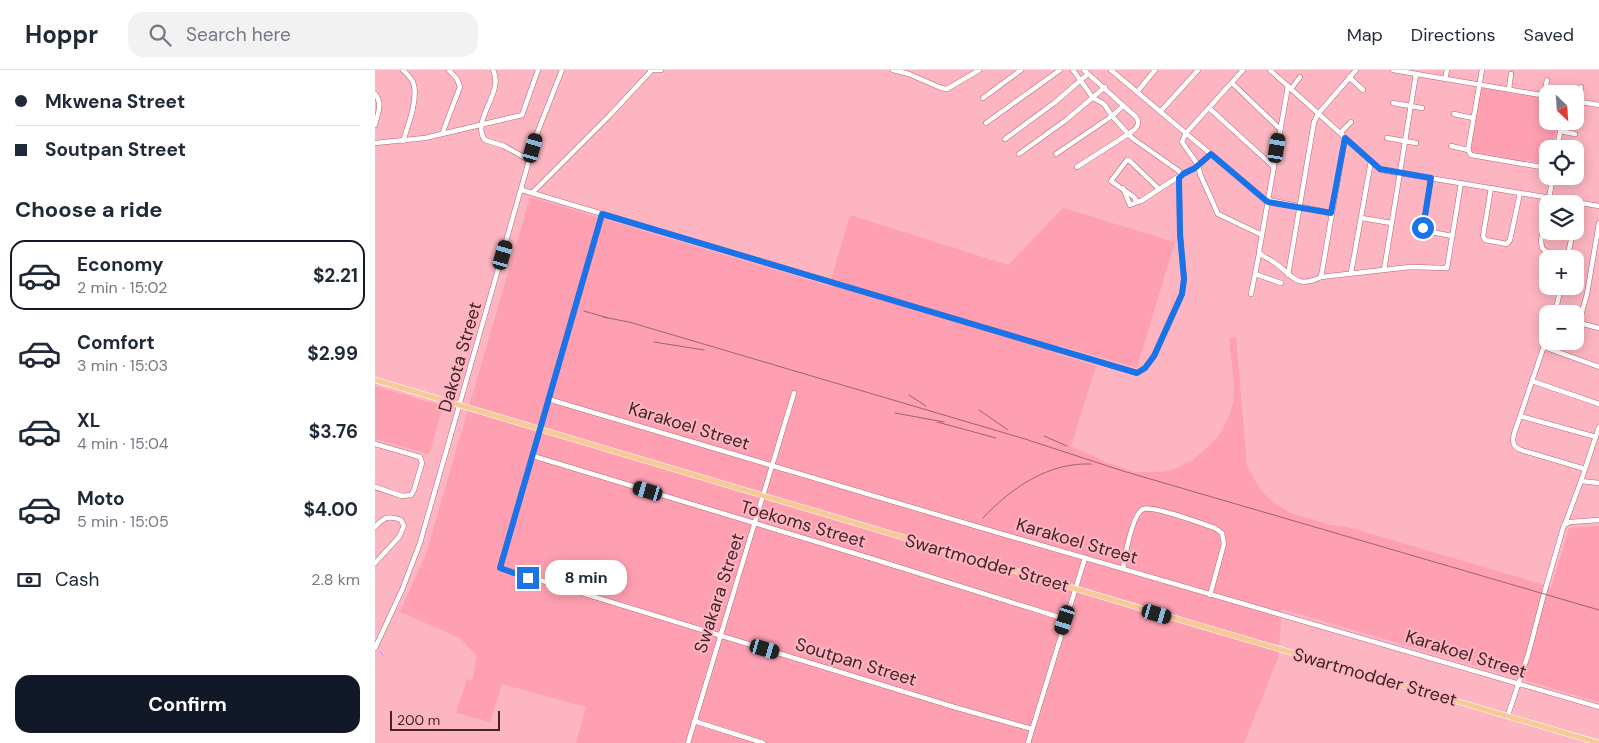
<!DOCTYPE html>
<html lang="en">
<head>
<meta charset="utf-8">
<style>
	:root { --surface:#fff; --page:#f2f2f3; --text:#1f2937; --muted:#747a83; --line:#e0e1e3; --accent:#111827 }
	body { margin:0; font-family:"DM Sans",sans-serif; background:var(--page); color:var(--text); height:100vh; display:flex; flex-direction:column; font-size:19px; white-space:nowrap }
	* { box-sizing:border-box; margin:0 }
	p { font-size:16px; color:var(--muted) }
	.icon { flex:none; width:28px; height:28px; fill:none; stroke:currentColor; stroke-width:2; stroke-linecap:round; stroke-linejoin:round }
	.map { position:relative; flex:1; overflow:hidden }
	.details { display:flex; flex-direction:column; background:var(--surface); width:375px }
	.details>* { flex:none }
	.guide { display:grid; align-content:center; height:110px; padding:0 15px; background:var(--surface) }
	.needle { width:32px; rotate:155deg }
	.tools { position:absolute; left:1164px; top:15px; display:grid; gap:10px }
	.tools a { display:grid; place-items:center; width:45px; height:45px; border-radius:10px; background:var(--surface); box-shadow:0 2px 12px #0003; font-size:25px }
	.scale { position:absolute; left:15px; bottom:12px; width:110px; box-sizing:border-box; padding-left:5px; border:2px solid #442229; border-top:0; font-size:14px; line-height:18px; white-space:nowrap; color:#442229; -webkit-text-stroke:4px #fcb5c1; paint-order:stroke }
	.end { position:absolute; width:22px; height:22px; margin:-11px; border:6px solid #1a73e8; background:#fff; box-shadow:0 0 0 2px #fff }
	.from { border-radius:50% }
	.bubble { position:absolute; height:35px; border-radius:15px; background:var(--surface); box-shadow:0 2px 12px #0003; font-size:16px; font-weight:700; line-height:35px; text-align:center }
	.car { position:absolute; width:15px; height:30px; margin:-15px -8px; border-radius:6px; box-shadow:0 0 4px 1px #0007; background:linear-gradient(#222 24%,#8ab4d8 0 40%,#222 0 76%,#8ab4d8 0 86%,#222 0) }
	.guide b { display:flex; align-items:center; gap:18px; height:48px; font-size:19px }
	.guide b+b { border-top:1px solid var(--line) }
	.guide i { width:12px; height:12px; background:var(--text) }
	ul { padding:0; list-style:none }
	li { display:flex; align-items:center; gap:15px; height:70px; margin:0 10px 8px; padding:0 5px; border:2px solid transparent; border-radius:15px }
	li div { flex:1 }
	li b { display:block; font-size:19px }
	li em { font-style:normal; font-weight:700 }
	li.active { border-color:var(--accent) }
	li>.icon { width:45px; height:45px; stroke-width:1.5 }
	h2 { padding:0 15px; font-size:22px; line-height:60px }
	.pay { display:flex; align-items:center; gap:12px; height:55px; padding:0 15px; font-size:19px }
	.pay p { margin-inline-start:auto }
	.primary-button { display:flex; gap:10px; margin-top:auto; padding:10px 15px }
	.primary-button a { flex:1; height:58px; border-radius:15px; background:var(--accent); color:#fff; font-size:20px; font-weight:700; line-height:58px; text-align:center }
	header { display:flex; align-items:center; gap:30px; box-sizing:border-box; height:70px; padding:0 25px; background:var(--surface); border-bottom:1px solid var(--line) }
	header strong { font-size:24px }
	nav { display:flex; gap:28px; margin-inline-start:auto; font-size:18px }
	.search { width:350px; height:45px; background:var(--page); display:flex; align-items:center; gap:12px; box-sizing:border-box; padding:0 18px; border-radius:15px; color:var(--muted); font-size:19px }
	main { display:flex; flex:1; min-height:0 }
	.map>svg:first-child { display:block }
</style>
</head>
<body>
<header>
<strong>Hoppr</strong>
<div class="search"><svg class="icon" aria-label="search" viewBox="0 0 24 24"><circle cx="10" cy="10" r="6"/><path d="M15 15l6 6"/></svg>Search here</div>
<nav><a>Map</a><a>Directions</a><a>Saved</a></nav>
</header>
<main>
<section class="details">
<div class="guide">
<b><i class="from"></i>Mkwena Street</b>
<b><i></i>Soutpan Street</b>
</div>
<h2>Choose a ride</h2>
<ul>
<li class="active"><svg class="icon" aria-label="car" viewBox="0 0 24 24"><path d="M5 17H2v-5l4-1 3-4h7l3 4 3 1v5h-3M9 17h6M6 11h13"/><circle cx="7" cy="17" r="2"/><circle cx="17" cy="17" r="2"/></svg><div><b>Economy</b><p>2 min · 15:02</p></div><em>$2.21</em></li>
<li><svg class="icon" aria-label="car" viewBox="0 0 24 24"><path d="M5 17H2v-5l4-1 3-4h7l3 4 3 1v5h-3M9 17h6M6 11h13"/><circle cx="7" cy="17" r="2"/><circle cx="17" cy="17" r="2"/></svg><div><b>Comfort</b><p>3 min · 15:03</p></div><em>$2.99</em></li>
<li><svg class="icon" aria-label="car" viewBox="0 0 24 24"><path d="M5 17H2v-5l4-1 3-4h7l3 4 3 1v5h-3M9 17h6M6 11h13"/><circle cx="7" cy="17" r="2"/><circle cx="17" cy="17" r="2"/></svg><div><b>XL</b><p>4 min · 15:04</p></div><em>$3.76</em></li>
<li><svg class="icon" aria-label="car" viewBox="0 0 24 24"><path d="M5 17H2v-5l4-1 3-4h7l3 4 3 1v5h-3M9 17h6M6 11h13"/><circle cx="7" cy="17" r="2"/><circle cx="17" cy="17" r="2"/></svg><div><b>Moto</b><p>5 min · 15:05</p></div><em>$4.00</em></li>
</ul>
<div class="pay"><svg class="icon" aria-label="cash" viewBox="0 0 24 24"><path d="M3 7h18v10H3z"/><circle cx="12" cy="12" r="2"/></svg>Cash<p>2.8 km</p></div>
<div class="primary-button"><a>Confirm</a></div>
</section>
<div class="map">
<svg width="1224" height="673" viewBox="0 0 1224 673">
	<rect width="100%" height="100%" fill="#fcb5c1"/>
	<g fill="#ffa0b2">
		<path d="M1108,18L1172,29V51H1182L1177,79H1172V94L1097,82L1094,78L1104,21Z"/>
		<path d="M155,127L454,216L475,145L633,195L688,138L800,172L762,298L683,275L682,284L721,296L696,376L736,394L760,402H787L799,399L818,390L838,372L847,361L854,346L858,332L859,313L854,269L861,267L872,396L882,414L889,424L897,431L915,443L956,455L973,457L1176,517L1194,458L1224,456V632L907,539L903,588L869,673H201L211,637L127,614L115,652L81,643L92,609L97,610L102,586L85,568L25,542L51,484Z"/>
		<path d="M0,316L68,336L54,384L0,369Z"/>
	</g>
	<g fill="none" stroke-linecap="round" stroke-linejoin="round">
		<path stroke="#bb89e7" stroke-width="1" d="M4,581L8,585"/>
		<g stroke="#b46474" stroke-width="5.5">
			<g id="minor">
				<path d="M28,0C32,4 36,8 38,12C44,27 33,56 28,71"/>
				<path d="M118,0C130,22 95,51 110,70L129,76L154,90"/>
				<path d="M275,0H286"/>
				<path d="M518,0L534,4L566,18L572,19L604,0"/>
				<path d="M698,0L718,28L729,34L737,46L757,68L804,101L806,105L766,131L762,132L759,127L736,111L752,90L755,91L784,119"/>
				<path d="M736,0L889,129L956,143"/>
				<path d="M868,0L811,63L807,72L823,95L825,104L843,144L887,165"/>
				<path d="M895,0L1006,100L1224,136"/>
				<path d="M1018,0L1172,26"/>
				<path d="M974,7L988,20"/>
				<path d="M1070,9L1072,0"/>
				<path d="M857,13L905,59"/>
				<path d="M913,16L884,182C887,187 892,187 897,191C917,203 919,220 946,207L1035,197L1072,198L1086,113"/>
				<path d="M916,19L925,7"/>
				<path d="M1134,19L1136,4"/>
				<path d="M762,22L780,0"/>
				<path d="M0,24C8,33 3,43 0,55"/>
				<path d="M1169,25L1172,10"/>
				<path d="M608,28L646,0"/>
				<path d="M1200,31L1224,35"/>
				<path d="M1203,32L1206,17"/>
				<path d="M1018,33L1047,38"/>
				<path d="M834,38L899,97"/>
				<path d="M785,42L823,0"/>
				<path d="M1079,44L1098,48"/>
				<path d="M611,53L685,0"/>
				<path d="M1185,61L1200,64"/>
				<path d="M965,63L976,52"/>
				<path d="M67,64L85,17L82,9L74,0"/>
				<path d="M1012,68L1041,73"/>
				<path d="M630,69L679,33L713,4"/>
				<path d="M0,73L50,68L147,45L163,0"/>
				<path d="M1076,76L1093,80"/>
				<path d="M1182,79L1187,51"/>
				<path d="M1093,80L1096,85L1172,98"/>
				<path d="M1093,80L1107,0"/>
				<path d="M644,84L691,50L730,17"/>
				<path d="M681,84L737,46L748,36"/>
				<path d="M702,97L758,61C763,56 765,53 761,47L709,0"/>
				<path d="M1056,108L1048,159L1051,161L1077,166"/>
				<path d="M748,118L755,135L762,132"/>
				<path d="M1116,118L1108,166L1110,170L1132,174L1135,170L1145,123"/>
				<path d="M147,120L762,303L770,298L779,286L807,224L809,209L805,164L804,108L808,104L820,98L836,84"/>
				<path d="M157,123L235,45L276,1"/>
				<path d="M1173,134L1178,106"/>
				<path d="M1172,136L1166,171L1167,178L1172,182L1193,188"/>
				<path d="M227,145L125,498L579,637L657,659"/>
				<path d="M987,148L1016,153"/>
				<path d="M1200,154L1205,132"/>
				<path d="M1192,189L1198,161"/>
				<path d="M1009,200L1041,4"/>
				<path d="M976,203L996,91"/>
				<path d="M880,204L906,213"/>
				<path d="M913,205L939,52L943,44L981,0"/>
				<path d="M946,207L970,68"/>
				<path d="M876,224L884,184"/>
				<path d="M1180,244L1186,216"/>
				<path d="M1200,252L1224,258"/>
				<path d="M1204,253L1212,224L1224,153"/>
				<path d="M1172,267L1139,364C1137,372 1138,377 1146,380L1210,399"/>
				<path d="M1169,277L1224,297"/>
				<path d="M1157,311L1224,334"/>
				<path d="M173,329L617,461L1224,637"/>
				<path d="M1145,346L1221,367"/>
				<path d="M0,374L45,387L47,393L39,420L36,425L27,426L0,417"/>
				<path d="M158,386L495,488L690,549"/>
				<path d="M1206,411L1224,413"/>
				<path d="M1190,454L1206,411L1224,357"/>
				<path d="M0,457C9,447 14,445 26,450L29,456L24,467L0,493"/>
				<path d="M748,498C750,486 757,445 768,439C778,435 828,454 840,458L847,463L849,474L835,525"/>
				<path d="M0,578L27,520L45,473L161,66L187,0"/>
				<path d="M1133,645L1153,585L1170,520L1189,455L1195,452L1224,450"/>
				<path d="M319,651L388,673"/>
				<path d="M313,673L419,323"/>
				<path d="M653,673L710,488"/>
			</g>
		</g>
		<g stroke="#fff" stroke-width="6">
			<path id="major" d="M0,310L782,543L1224,673"/>
		</g>
		<use href="#minor" stroke="#fff" stroke-width="4.5"/>
		<use href="#major" stroke="#f6ca97" stroke-width="5"/>
		<g stroke="#98656e" stroke-width="1">
			<path d="M209,241L233,248"/>
			<path d="M228,247L254,252L650,369L748,401L1224,540"/>
			<path d="M279,272L329,280"/>
			<path d="M534,325L551,336"/>
			<path d="M604,340L633,360"/>
			<path d="M520,343L569,352"/>
			<path d="M562,352L621,368"/>
			<path d="M669,366L692,376"/>
			<path d="M608,448C636,418 674,392 716,394"/>
		</g>
	</g>
	<g fill="none" stroke-linecap="round" stroke-linejoin="round">
		<path stroke="#1a73e8" stroke-width="6" d="M153,508L125,498L227,144L762,303L770,298L779,286L807,224L809,209L805,164L804,108L808,104L820,98L836,84L889,129L893,132L956,143L970,68L1005,99L1056,108L1048,158"/>
	</g>
	<g text-anchor="middle" dominant-baseline="central" stroke-width="4" stroke-linejoin="round" paint-order="stroke">
		<g font-size="18" fill="#442229" stroke="#fcb5c1">
			<text transform="translate(85 287) rotate(-74)">Dakota Street</text>
			<text transform="translate(314 356) rotate(17)">Karakoel Street</text>
			<text transform="translate(428 454) rotate(16)">Toekoms Street</text>
			<text transform="translate(702 471) rotate(16)">Karakoel Street</text>
			<text transform="translate(612 493) rotate(16)">Swartmodder Street</text>
			<text transform="translate(344 523) rotate(-72)">Swakara Street</text>
			<text transform="translate(1091 584) rotate(17)">Karakoel Street</text>
			<text transform="translate(481 592) rotate(17)">Soutpan Street</text>
			<text transform="translate(1000 607) rotate(16)">Swartmodder Street</text>
		</g>
	</g>
</svg>
<div class="tools">
<a><svg class="needle" viewBox="-14 -14 28 28"><path d="M0-13l5 13h-10z" fill="#e53935"/><path d="M0 13l5-13h-10z" fill="#747a83"/></svg></a>
<a><svg class="icon" aria-label="locate" viewBox="0 0 24 24"><circle cx="12" cy="12" r="6"/><path d="M12 2v4M12 18v4M2 12h4M18 12h4"/></svg></a>
<a><svg class="icon" aria-label="layers" viewBox="0 0 24 24"><path d="M12 4l9 5-9 5-9-5zM3 14l9 5 9-5"/></svg></a>
<a>+</a>
<a>−</a>
</div>
<div class="scale">200 m</div>
<i class="end from" style="left:1048px;top:158px"></i>
<i class="end" style="left:153px;top:508px"></i>
<div class="bubble" style="left:170px;top:490px;width:82px">8 min</div>
<i class="car" style="left:158px;top:78px;rotate:16deg"></i>
<i class="car" style="left:902px;top:78px;rotate:9deg"></i>
<i class="car" style="left:128px;top:185px;rotate:16deg"></i>
<i class="car" style="left:273px;top:421px;rotate:287deg"></i>
<i class="car" style="left:782px;top:544px;rotate:106deg"></i>
<i class="car" style="left:690px;top:550px;rotate:198deg"></i>
<i class="car" style="left:390px;top:579px;rotate:106deg"></i>
</div>
</main>
</body>
</html>
